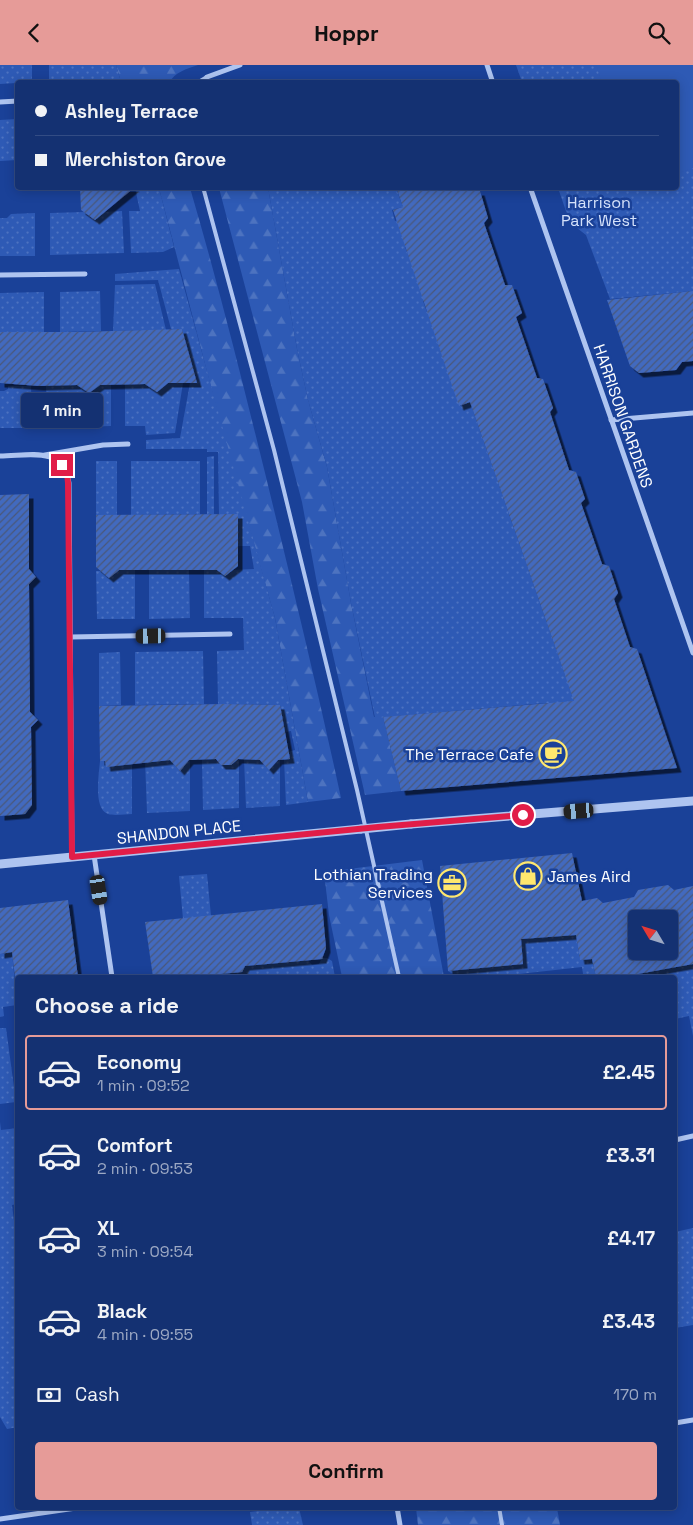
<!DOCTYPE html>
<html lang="en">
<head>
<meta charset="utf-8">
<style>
	:root { --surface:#143172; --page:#213d7a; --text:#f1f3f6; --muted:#9da9c4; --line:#334c84; --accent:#e69b98 }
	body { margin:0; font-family:"Space Grotesk",sans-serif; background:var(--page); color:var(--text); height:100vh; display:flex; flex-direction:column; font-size:19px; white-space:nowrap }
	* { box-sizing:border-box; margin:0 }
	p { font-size:16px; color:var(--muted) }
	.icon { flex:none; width:28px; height:28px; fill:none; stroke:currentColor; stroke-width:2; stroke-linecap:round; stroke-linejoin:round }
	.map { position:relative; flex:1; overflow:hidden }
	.sheet { position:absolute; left:15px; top:910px; width:662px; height:535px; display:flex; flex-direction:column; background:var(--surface); border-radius:5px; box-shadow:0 2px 12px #0003,0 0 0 1px var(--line) }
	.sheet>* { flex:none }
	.guide { position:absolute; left:15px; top:15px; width:664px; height:110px; border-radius:5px; box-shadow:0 2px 12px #0003,0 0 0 1px var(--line); display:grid; align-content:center; height:110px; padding:0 20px; background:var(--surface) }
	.needle { width:32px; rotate:308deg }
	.fabs { position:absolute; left:628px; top:845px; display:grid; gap:10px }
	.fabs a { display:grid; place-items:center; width:50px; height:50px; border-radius:5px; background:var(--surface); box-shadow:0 2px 12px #0003,0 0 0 1px var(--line); font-size:25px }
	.end { position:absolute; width:22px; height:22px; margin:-11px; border:6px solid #e11d48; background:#fff; box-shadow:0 0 0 2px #fff }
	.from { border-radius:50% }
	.bubble { position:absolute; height:35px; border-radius:5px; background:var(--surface); box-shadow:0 2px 12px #0003,0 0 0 1px var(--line); font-size:16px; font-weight:800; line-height:35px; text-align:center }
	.car { position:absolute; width:15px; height:30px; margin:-15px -8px; border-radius:6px; box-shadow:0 0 4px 1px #0007; background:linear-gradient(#222 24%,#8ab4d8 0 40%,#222 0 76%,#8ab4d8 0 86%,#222 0) }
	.guide b { display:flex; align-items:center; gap:18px; height:48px; font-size:19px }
	.guide b+b { border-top:1px solid var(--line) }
	.guide i { width:12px; height:12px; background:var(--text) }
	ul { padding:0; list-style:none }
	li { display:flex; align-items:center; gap:15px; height:75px; margin:0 10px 8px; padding:0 10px; border:2px solid transparent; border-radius:5px }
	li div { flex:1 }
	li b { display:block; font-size:19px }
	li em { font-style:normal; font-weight:800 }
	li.current { border-color:var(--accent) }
	li>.icon { width:45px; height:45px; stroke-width:1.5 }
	h2 { padding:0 20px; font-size:22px; line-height:60px }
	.pay { display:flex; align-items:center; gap:12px; height:55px; padding:0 20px; font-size:19px }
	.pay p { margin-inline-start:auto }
	.cta { display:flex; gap:10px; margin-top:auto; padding:10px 20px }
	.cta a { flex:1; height:58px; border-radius:5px; background:var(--accent); color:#111; font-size:20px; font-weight:800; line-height:58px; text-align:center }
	header { display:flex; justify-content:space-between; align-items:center; height:65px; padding:0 20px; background:var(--accent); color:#111; font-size:22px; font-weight:800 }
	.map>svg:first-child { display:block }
</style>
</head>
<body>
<header><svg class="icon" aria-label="back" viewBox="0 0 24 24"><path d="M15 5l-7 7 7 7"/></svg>Hoppr<svg class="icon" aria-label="search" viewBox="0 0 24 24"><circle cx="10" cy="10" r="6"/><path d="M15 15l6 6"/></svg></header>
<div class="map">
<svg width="693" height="1460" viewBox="0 0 693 1460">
	<defs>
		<pattern id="forest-firs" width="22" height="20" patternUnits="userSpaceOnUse" patternTransform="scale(1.25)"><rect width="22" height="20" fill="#2e5ab5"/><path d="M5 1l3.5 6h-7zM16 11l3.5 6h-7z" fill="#4d73c0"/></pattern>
		<pattern id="park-dots" width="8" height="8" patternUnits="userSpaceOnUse" patternTransform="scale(1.25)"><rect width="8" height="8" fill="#2e5ab5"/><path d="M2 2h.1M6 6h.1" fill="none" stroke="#4d73c0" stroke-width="1.8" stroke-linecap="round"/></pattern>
		<pattern id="building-hatch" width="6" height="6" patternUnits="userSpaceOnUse" patternTransform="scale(1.25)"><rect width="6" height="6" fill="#436abf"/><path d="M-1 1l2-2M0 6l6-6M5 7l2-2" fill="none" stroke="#48587a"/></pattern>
		<filter id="shadow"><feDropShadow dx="4.5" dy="4.5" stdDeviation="0" flood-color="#0009"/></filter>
	</defs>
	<rect width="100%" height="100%" fill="#1a4198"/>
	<g fill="url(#forest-firs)">
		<path d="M116,0H198C186,4 175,7 169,18L121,17Z"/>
		<path d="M159,123H190C218,218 242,315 266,412C292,519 318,626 341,733L308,737L275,553L227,383Z"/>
		<path d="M219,123H268L297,284L308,335L327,402L351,538L374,652H383L401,726L365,730L318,524L302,437Z"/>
		<path d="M422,795L444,912H342L329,850L324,807Z"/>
		<path d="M416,1443H557L560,1460H418Z"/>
	</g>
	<g fill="url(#park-dots)">
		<path d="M0,0H32V17L0,19Z"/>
		<path d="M49,0H116L121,17H49Z"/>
		<path d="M516,0H693V226L610,234L586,170L577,163L568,152L558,123L676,122V18L522,17Z"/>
		<path d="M17,54V95L0,96V55Z"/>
		<path d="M135,123H159L174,182L163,187L131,188L129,146H140Z"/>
		<path d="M268,123H396L403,142L392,145L395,156L407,153L416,179L405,182L409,192L419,189L434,232L423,236L427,247L438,243L437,276L460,341L470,337L565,610H568L591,644L545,638L375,653L351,538L327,402L308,335L297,284Z"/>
		<path d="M122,146L124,188L50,190V148L86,147V149L91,152H98L102,147Z"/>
		<path d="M35,148V191H0V153H7L11,149Z"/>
		<path d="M179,204L275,553L308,737L286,740L284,694H289L288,687L295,685L291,666L285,667L280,640L218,639L217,586L244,585L243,553H204V505H218L222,509L229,508L232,505L254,504L250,481H238L237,449H219L218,387H207V384H146V375L180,373L190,318H197L182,264H171L158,215L115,216V209Z"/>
		<path d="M155,219L166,265L113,266L115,220Z"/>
		<path d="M100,226L101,266L60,267V227Z"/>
		<path d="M44,227V267H0V228Z"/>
		<path d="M183,318L175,368L146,370L145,361H125V319Z"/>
		<path d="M111,319V361L47,363L46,321L81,320V323C87,327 91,326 96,323V320Z"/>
		<path d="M8,321H31L32,363H0V326H4L8,324Z"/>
		<path d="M214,391V449H207V392Z"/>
		<rect x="96" y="396" width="21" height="54"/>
		<path d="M131,396H200V449L131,450Z"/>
		<path d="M116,505H135V554H97L96,506H102L106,510H112Z"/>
		<path d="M149,505H189L190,553L149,554Z"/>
		<path d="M203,586L204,639L135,640V587Z"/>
		<path d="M120,587L121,640L99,641V588Z"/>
		<path d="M218,694L221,699L234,694H239V743L203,745L202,695Z"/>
		<path d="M244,694L280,695V741L246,743Z"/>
		<path d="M132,695V749C125,749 115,751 108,749C93,744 99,709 100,696H106V701H118V696Z"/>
		<path d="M145,695H172L175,700L184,701L187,695H190V746L147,748Z"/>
		<path d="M207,809L211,851L183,854L179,811Z"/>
		<path d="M576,870L580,894H592L596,912H553L583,909L582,902L492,912H458L448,906L523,899L521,874Z"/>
		<path d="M693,878V971L689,951L675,954V912H608L605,894L656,886L660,905L680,902L676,881Z"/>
		<path d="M12,887L17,940L3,942L4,951L0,952V889Z"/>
		<path d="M322,893H327L332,896L335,912H220L218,904L308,895L312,900L319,899Z"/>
		<path d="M0,963H6L16,1037L0,1039Z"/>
		<path d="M0,1057L1,1065L18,1063L17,1139L12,1140L15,1164H18V1362L7,1364L0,1352Z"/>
		<path d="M693,1163V1260L675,1263V1167Z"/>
		<path d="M284,1443H299L303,1460H252L250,1447Z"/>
	</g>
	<path fill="#2e5ab5" d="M596,0H693V103L676,109V18L602,17Z"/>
	<g fill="url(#building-hatch)" fill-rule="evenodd" filter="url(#shadow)">
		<path d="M80,122H135L95,155L81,145Z"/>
		<path d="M396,122H472L473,126H480L488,153L484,158L505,220H512L522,248L516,252L525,278L537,313L543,314L553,343L550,347L569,405L576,407L585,434L581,438L590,464L602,499L609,501L618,528L614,534L630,582L637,584L677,703L401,726L383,652L574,636L470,337L459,341L444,297L393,145L403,142Z"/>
		<path d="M693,226V296L682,297L676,305L639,308L630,301L607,235Z"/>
		<path d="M182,264L197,318H168L157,327L145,319L100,320L89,328L77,320L39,321L0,318V267H78Z"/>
		<path d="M29,429V504L36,512L29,519L30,647L38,655L31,662L32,740L25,749L0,751V430Z"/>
		<path d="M238,449V501L225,511L217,505H119L109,513L96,502V450Z"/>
		<path d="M224,639L280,640L290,694L278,695L269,705L260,695L238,694L231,700H221L216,694L189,695L180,706L170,695L106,702L105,696H100L99,641Z"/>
		<path d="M572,788L582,836L597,833L603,838L634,832L638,825L668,820L674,825L693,821V899L621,912H596L592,894L580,895L576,870L521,874L523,899L448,906L440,801ZM636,854H669V886H636Z"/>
		<path d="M68,835L78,912H15L12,887L0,889V843Z"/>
		<path d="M322,839L326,883L322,894L245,901L242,907L220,909V912H153L145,857Z"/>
	</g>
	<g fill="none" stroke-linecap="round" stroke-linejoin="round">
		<g stroke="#aec4f0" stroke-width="4">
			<path d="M197,18L207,12"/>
			<path d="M203,122L274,385L357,725L399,912"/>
			<path d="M499,1442L502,1460"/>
		</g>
		<g stroke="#aec4f0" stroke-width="5">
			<path d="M487,0L493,18"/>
			<path d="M207,12L240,0"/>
			<path d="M0,37L18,36"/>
			<path d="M530,122L693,588"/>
			<path d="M0,210L85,209"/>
			<path d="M611,355L693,348"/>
			<path d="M45,390L103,380L128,379"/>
			<path d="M0,391C29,391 62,380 69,418L72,792"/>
			<path d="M71,572L230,569"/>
			<path d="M94,790L112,912"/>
			<path d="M675,1075L693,1071"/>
			<path d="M675,1358L693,1355"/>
			<path d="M397,1442L400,1460"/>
			<path d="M0,1454L83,1442"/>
		</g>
		<g stroke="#aec4f0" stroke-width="9">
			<path d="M411,759L693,736"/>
			<path d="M0,799L361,764"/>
		</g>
		<path stroke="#aec4f0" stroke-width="9" d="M361,764L411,759"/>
	</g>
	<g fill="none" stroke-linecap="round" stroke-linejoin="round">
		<path stroke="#e11d48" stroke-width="6" d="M62,400L67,408L68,418L72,792L378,762L523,750"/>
	</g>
	<defs>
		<g id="cafe-ring" transform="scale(1.4375)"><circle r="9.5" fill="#1a4198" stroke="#ffe76e" stroke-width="1.5"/><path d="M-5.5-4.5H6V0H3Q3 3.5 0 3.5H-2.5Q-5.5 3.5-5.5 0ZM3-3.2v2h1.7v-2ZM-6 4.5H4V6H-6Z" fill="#ffe76e"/></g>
		<g id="shop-ring" transform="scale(1.4375)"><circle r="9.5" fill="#1a4198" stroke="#ffe76e" stroke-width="1.5"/><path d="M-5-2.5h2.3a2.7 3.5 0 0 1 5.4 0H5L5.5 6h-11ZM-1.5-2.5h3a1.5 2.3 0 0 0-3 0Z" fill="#ffe76e"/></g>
		<g id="office-ring" transform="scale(1.4375)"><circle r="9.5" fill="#1a4198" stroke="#ffe76e" stroke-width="1.5"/><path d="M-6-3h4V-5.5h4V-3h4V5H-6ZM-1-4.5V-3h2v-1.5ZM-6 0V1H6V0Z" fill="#ffe76e"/></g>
	</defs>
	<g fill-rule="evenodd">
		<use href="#cafe-ring" x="553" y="689"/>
		<use href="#shop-ring" x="528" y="811"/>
		<use href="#office-ring" x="452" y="818"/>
	</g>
	<g text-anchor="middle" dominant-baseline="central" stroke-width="5" stroke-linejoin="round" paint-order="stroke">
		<g font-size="16" fill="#d5e2fb" stroke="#1a4198">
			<text x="599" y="137">Harrison<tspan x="599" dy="18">Park West</tspan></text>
		</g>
		<g font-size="16" fill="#fff" stroke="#1a4198">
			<text transform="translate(623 351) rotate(71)">HARRISON GARDENS</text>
			<text transform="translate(179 767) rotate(-6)">SHANDON PLACE</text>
		</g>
		<g font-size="16" fill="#fff" stroke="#1a4198" text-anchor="end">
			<text x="534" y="689">The Terrace Cafe</text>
			<text x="433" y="809">Lothian Trading<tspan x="433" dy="18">Services</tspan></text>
			<text x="547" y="811" text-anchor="start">James Aird</text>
		</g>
	</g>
</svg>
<div class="fabs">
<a><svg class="needle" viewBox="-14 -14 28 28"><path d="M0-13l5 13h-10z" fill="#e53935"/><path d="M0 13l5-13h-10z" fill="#9da9c4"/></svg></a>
</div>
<i class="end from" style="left:523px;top:750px"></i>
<i class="end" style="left:62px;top:400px"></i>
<div class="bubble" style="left:21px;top:328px;width:82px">1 min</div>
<i class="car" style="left:151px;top:571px;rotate:269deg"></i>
<i class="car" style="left:579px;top:746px;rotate:265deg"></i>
<i class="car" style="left:99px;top:825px;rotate:171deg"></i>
<div class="guide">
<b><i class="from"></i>Ashley Terrace</b>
<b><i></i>Merchiston Grove</b>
</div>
<section class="sheet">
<h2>Choose a ride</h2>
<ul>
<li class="current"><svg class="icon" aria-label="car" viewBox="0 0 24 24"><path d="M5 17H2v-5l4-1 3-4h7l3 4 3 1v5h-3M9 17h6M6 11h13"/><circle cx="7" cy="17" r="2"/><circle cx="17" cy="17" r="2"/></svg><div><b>Economy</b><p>1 min · 09:52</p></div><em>£2.45</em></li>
<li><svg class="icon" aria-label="car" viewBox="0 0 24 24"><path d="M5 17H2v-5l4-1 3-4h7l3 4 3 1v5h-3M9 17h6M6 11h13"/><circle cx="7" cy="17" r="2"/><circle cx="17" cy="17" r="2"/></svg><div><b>Comfort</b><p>2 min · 09:53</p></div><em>£3.31</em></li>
<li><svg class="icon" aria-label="car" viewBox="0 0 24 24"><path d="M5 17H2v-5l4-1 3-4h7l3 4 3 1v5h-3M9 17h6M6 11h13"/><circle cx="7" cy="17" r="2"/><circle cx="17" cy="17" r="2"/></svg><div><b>XL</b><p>3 min · 09:54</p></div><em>£4.17</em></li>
<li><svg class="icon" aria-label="car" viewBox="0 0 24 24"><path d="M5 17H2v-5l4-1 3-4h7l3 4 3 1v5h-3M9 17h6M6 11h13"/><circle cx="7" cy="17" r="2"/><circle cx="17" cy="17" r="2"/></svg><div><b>Black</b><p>4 min · 09:55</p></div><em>£3.43</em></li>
</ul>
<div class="pay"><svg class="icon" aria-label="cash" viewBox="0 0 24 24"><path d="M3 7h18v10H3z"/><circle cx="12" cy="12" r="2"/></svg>Cash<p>170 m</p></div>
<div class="cta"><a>Confirm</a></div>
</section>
</div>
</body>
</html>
